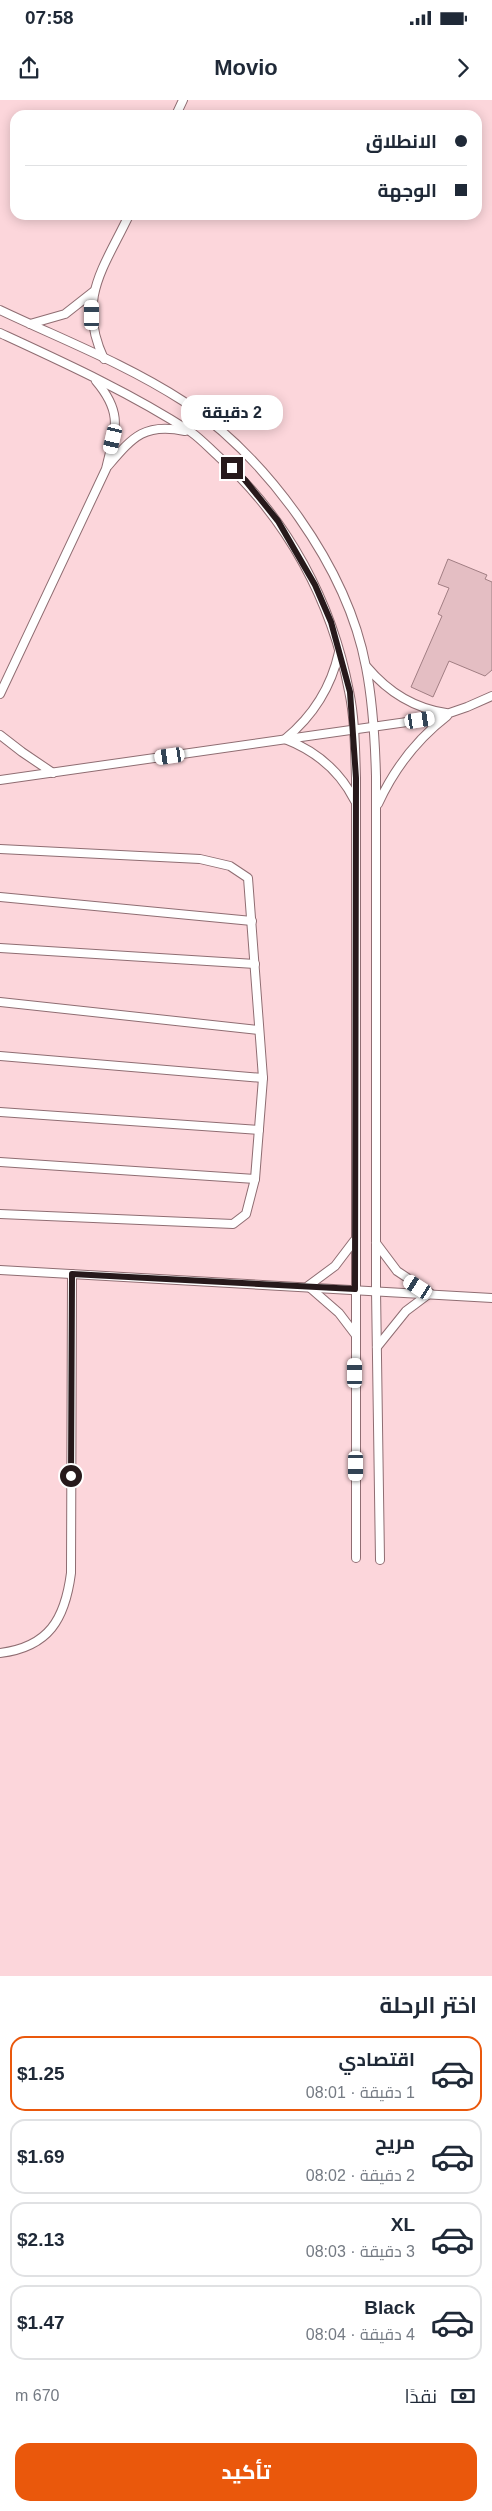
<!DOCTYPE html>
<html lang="ar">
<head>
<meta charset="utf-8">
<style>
	:root { --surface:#fff; --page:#f2f2f3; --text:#1f2937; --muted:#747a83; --line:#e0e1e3; --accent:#ea580c }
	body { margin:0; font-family:Helvetica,Cairo,sans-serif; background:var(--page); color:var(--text); direction:rtl; height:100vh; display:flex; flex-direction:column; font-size:19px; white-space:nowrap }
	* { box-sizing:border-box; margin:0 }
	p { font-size:16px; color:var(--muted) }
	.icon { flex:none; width:28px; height:28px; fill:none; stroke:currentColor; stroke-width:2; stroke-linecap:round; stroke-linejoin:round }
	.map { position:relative; height:1876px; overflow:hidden; direction:ltr }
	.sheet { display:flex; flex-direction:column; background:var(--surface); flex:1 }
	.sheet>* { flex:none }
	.hud { position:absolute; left:10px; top:10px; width:472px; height:110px; border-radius:15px; box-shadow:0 2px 12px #0003; direction:rtl; display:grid; align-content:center; height:110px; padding:0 15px; background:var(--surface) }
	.end { position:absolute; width:22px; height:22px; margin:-11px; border:6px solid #27191b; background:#fff; box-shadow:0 0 0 2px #fff }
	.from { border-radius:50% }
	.bubble { position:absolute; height:35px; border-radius:15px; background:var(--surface); box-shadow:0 2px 12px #0003; font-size:16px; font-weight:800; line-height:35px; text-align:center; direction:rtl }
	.car { position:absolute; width:15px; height:30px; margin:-15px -8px; border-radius:6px; box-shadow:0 0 4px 1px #0007; background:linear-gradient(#fff 24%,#345 0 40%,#fff 0 76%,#345 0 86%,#fff 0) }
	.hud b { display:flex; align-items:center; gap:18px; height:48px; font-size:19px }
	.hud b+b { border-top:1px solid var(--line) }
	.hud i { width:12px; height:12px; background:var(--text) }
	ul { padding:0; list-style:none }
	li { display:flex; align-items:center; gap:15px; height:75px; margin:0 10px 8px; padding:0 5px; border:2px solid var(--line); border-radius:15px }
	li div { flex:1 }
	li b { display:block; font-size:19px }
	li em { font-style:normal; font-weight:800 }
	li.current { border-color:var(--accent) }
	li>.icon { width:45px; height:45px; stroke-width:1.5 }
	h2 { padding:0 15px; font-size:22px; line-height:60px }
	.pay { display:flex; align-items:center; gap:12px; height:55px; padding:0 15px; font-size:19px }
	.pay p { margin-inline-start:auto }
	.primary-button { display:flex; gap:10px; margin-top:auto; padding:10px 15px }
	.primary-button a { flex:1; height:58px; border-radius:15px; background:var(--accent); color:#fff; font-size:20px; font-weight:800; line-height:58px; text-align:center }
	.status { display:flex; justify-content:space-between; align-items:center; height:35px; padding:0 25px; background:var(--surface); direction:ltr }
	.status svg { height:14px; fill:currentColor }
	header { display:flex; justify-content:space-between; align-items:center; height:65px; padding:0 15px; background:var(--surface); font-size:22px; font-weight:800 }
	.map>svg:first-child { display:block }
</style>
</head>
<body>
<div class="status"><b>07:58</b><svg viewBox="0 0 49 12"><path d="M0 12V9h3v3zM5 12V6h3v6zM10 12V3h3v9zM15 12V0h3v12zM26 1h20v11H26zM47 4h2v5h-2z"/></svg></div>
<header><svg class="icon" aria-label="forward" viewBox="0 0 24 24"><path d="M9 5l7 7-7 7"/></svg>Movio<svg class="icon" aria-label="share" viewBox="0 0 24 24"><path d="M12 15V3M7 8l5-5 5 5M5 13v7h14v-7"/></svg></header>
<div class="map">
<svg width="492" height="1876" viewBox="0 0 492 1876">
	<rect width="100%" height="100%" fill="#fae3e5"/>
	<path fill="#fcd6db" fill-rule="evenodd" d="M0,0H492V1876H0ZM15,15H478V115H15Z"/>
	<path fill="#e4bec3" stroke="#a17e83" d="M448,459L487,475L485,479L492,482V570L485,576L449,561L433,597L411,587L442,516L438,514L449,488L438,484Z"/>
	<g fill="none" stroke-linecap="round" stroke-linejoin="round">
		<g stroke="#8f6d72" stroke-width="10">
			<g id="service">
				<path d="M176,15L183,0"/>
				<path d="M0,210C61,239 126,264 183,301C267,358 347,466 366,567C373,603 375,639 376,676V1190L380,1460"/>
				<path d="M30,224L65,214L93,192"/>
				<path d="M0,233C65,263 131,293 191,332C201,339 210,349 219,357C288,419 332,502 349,591C355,619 355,649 356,678V1458"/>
				<path d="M104,259C76,199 104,168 129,115"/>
				<path d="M107,367C132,338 144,322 185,331"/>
				<path d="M339,552C331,588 313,616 285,639C316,651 340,671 355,701"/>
				<path d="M367,567C388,592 413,608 446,613"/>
				<path d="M0,594L106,369C115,330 124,314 96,281"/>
				<path d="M0,635L22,652L53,673"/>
				<path d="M0,680L435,618L467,607L492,596"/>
				<path d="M378,704C394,669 416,640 447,616"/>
				<path d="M0,749L200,759L230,766L248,778L263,978L255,1079L246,1114L233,1124L0,1114"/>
				<path d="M0,797L252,821"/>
				<path d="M0,848L255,864"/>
				<path d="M0,902L259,930"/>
				<path d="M0,956L263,978"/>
				<path d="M0,1012L259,1030"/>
				<path d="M0,1062L255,1079"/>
				<path d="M354,1141L335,1166L308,1186L339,1213L355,1234"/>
				<path d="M376,1143L397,1171L430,1193L406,1211L377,1247"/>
				<path d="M0,1170L492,1198"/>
				<path d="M0,1553C49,1547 65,1519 71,1473L72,1174"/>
			</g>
		</g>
		<use href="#service" stroke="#fff" stroke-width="8"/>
	</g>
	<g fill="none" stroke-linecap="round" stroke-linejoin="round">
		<path stroke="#27191b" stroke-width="6" d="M71,1376L72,1174L355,1189L356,678L350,592L331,522L315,485L278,421L245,380L232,368"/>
	</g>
</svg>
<i class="end from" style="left:71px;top:1376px"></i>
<i class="end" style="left:232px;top:368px"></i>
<div class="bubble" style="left:181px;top:295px;width:102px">2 دقيقة</div>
<i class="car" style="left:92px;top:215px;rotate:0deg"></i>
<i class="car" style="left:113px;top:339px;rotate:193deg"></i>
<i class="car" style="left:420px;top:620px;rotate:81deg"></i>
<i class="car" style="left:170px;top:656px;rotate:262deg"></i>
<i class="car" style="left:418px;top:1187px;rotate:303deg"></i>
<i class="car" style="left:355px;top:1273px;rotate:0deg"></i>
<i class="car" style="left:356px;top:1366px;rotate:180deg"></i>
<div class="hud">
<b><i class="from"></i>الانطلاق</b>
<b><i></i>الوجهة</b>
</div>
</div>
<section class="sheet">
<h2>اختر الرحلة</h2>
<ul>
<li class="current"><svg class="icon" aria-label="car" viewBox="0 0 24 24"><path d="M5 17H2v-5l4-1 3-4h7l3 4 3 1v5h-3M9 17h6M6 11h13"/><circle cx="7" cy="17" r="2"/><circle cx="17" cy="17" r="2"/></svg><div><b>اقتصادي</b><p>1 دقيقة · 08:01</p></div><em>$1.25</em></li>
<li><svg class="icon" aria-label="car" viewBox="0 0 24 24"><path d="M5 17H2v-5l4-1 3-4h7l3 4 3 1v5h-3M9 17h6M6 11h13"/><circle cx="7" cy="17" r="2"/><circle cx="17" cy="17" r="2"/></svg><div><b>مريح</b><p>2 دقيقة · 08:02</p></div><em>$1.69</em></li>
<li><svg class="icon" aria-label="car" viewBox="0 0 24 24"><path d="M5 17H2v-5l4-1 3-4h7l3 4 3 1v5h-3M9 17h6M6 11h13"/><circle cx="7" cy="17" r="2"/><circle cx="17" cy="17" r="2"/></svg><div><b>XL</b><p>3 دقيقة · 08:03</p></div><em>$2.13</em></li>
<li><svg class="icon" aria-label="car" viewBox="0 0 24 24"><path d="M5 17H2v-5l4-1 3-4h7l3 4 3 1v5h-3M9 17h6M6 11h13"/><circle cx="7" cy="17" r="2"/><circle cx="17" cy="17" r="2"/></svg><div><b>Black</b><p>4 دقيقة · 08:04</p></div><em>$1.47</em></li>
</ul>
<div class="pay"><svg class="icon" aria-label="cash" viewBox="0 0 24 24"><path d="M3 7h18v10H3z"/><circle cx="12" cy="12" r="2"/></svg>نقدًا<p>670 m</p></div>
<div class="primary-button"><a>تأكيد</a></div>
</section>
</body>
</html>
